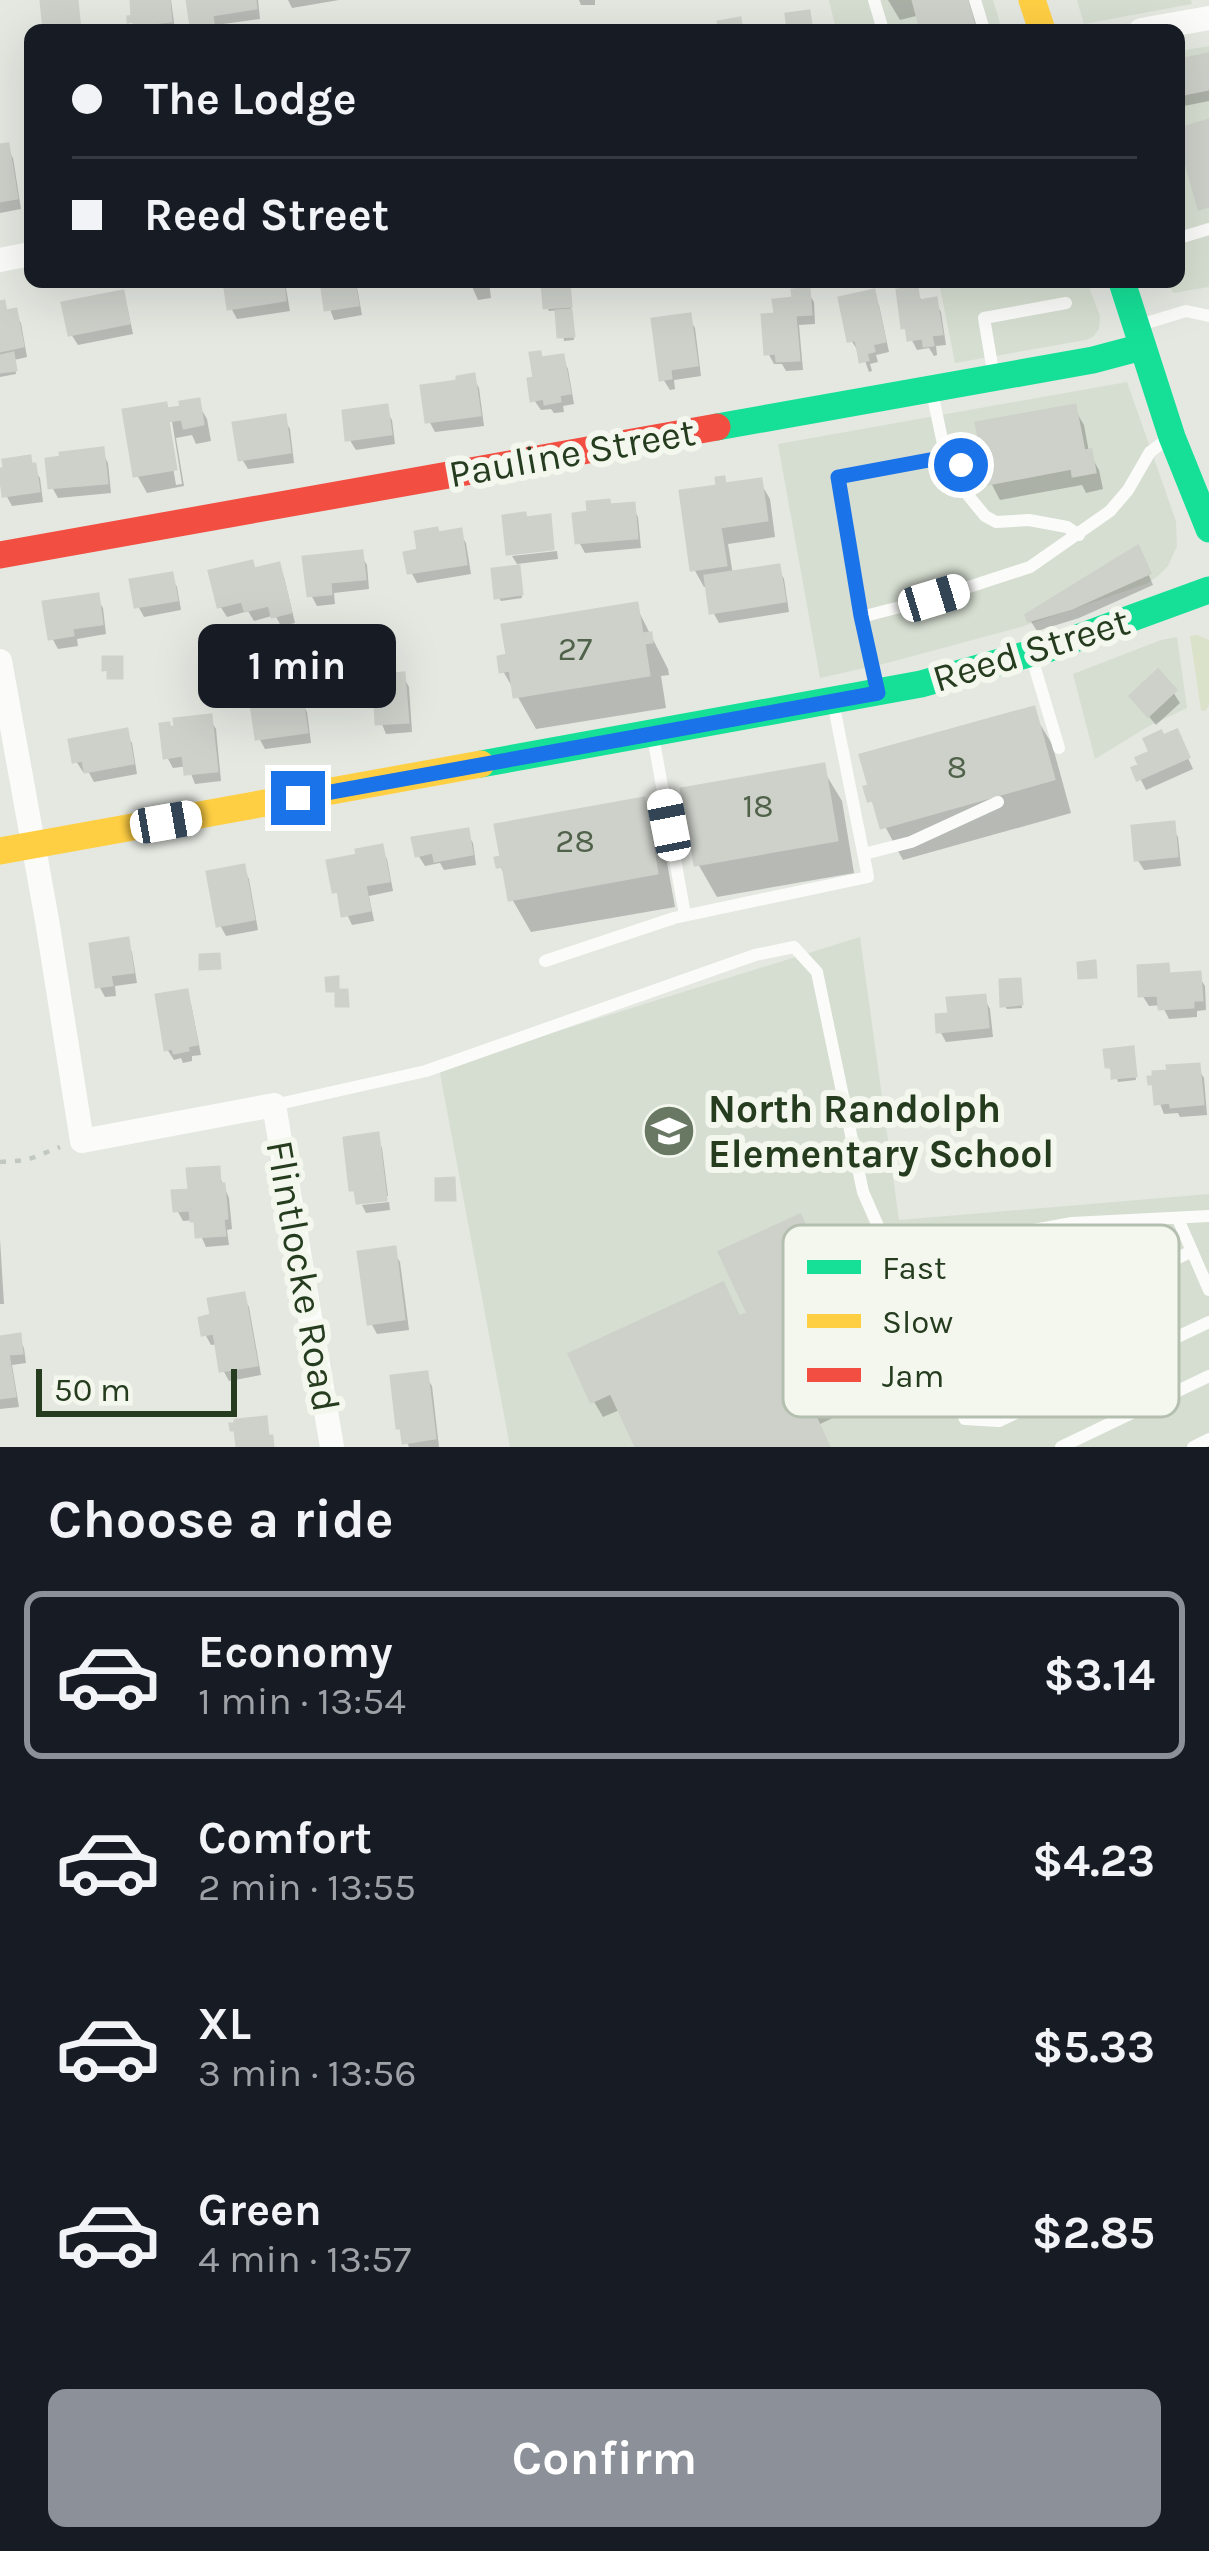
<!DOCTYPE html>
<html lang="en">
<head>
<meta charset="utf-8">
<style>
	:root { --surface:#171b24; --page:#242831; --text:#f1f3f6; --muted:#9ea1a6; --line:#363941; --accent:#8c9099 }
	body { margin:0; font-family:Karla,sans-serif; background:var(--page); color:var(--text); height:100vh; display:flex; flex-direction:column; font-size:45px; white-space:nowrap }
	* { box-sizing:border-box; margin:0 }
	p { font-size:39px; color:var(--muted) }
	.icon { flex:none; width:66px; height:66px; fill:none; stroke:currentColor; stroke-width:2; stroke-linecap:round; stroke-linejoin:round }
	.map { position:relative; height:1447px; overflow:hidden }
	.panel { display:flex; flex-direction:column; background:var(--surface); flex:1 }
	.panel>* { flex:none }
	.banner { position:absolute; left:24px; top:24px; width:1161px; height:264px; border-radius:18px; box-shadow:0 12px 48px #0002; display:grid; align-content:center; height:264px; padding:0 48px; background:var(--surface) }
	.scale { position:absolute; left:36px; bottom:30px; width:201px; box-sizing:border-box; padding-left:12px; border:6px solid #253c1e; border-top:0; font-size:33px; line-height:42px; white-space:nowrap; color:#253c1e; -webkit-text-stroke:9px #f3f7ee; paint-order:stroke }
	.end { position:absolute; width:54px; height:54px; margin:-27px; border:15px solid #1a73e8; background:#fff; box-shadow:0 0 0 6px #fff }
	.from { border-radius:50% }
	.bubble { position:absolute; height:84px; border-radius:18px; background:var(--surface); box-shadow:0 12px 48px #0002; font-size:39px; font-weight:700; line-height:84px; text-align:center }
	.car { position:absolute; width:36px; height:72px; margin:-36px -18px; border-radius:15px; box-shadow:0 0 9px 3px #0007; background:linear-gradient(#fff 24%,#345 0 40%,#fff 0 76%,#345 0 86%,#fff 0) }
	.banner b { display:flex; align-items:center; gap:42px; height:114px; font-size:45px }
	.banner b+b { border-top:3px solid var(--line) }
	.banner i { width:30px; height:30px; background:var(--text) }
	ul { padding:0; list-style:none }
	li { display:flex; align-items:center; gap:36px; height:168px; margin:0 24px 18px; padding:0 24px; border:6px solid transparent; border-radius:18px }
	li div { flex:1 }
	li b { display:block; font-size:45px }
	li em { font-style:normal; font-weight:700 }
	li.on { border-color:var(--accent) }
	li>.icon { width:108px; height:108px; stroke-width:1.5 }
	h2 { padding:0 48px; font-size:54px; line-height:144px }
	.primary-button { display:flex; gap:24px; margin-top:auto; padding:24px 48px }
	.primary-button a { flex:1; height:138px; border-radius:18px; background:var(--accent); color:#fff; font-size:48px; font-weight:700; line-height:138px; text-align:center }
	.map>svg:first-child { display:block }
</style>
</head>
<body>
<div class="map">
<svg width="1209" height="1447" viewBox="0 0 1209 1447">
	<rect width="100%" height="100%" fill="#e4e8e1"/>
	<g fill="#d6ded1">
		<path d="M829,0H993L1002,30H836Z"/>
		<path d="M1077,0H1191L1192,4L1084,24Z"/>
		<path d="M1209,46V287L1173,293L1169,282H1179V51Z"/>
		<path d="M939,282H1087L1100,316L1099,329L1093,337L1086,340L955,363Z"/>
		<path d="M1127,382L1176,521L1177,546L1168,566L1158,576L1146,584L1021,627L887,663L820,678L778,444Z"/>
		<path d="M1177,637L1187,708L1149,726L1095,759L1073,674L1161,640Z"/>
		<path d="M860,937L899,1220L1209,1194V1447H510L439,1068Z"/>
	</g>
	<path fill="#dae2c9" d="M1197,635L1209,640V705L1205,711L1201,710L1190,636Z"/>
	<g fill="#0003" fill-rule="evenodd">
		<path d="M134,0H171L175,30H140Z"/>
		<path d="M190,0H258L260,19L216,25L217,30H196Z"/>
		<path d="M288,0H339L292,8Z"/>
		<path d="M579,0H595V5H581Z"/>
		<path d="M888,0H971L980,30H924L920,15L900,20Z"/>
		<path d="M1207,57L1209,62V101L1179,107V69Z"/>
		<path d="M6,147L13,158L21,209L0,213V148Z"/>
		<path d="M227,282H285L290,311L237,319L231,308Z"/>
		<path d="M320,282H356L362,315L334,320Z"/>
		<path d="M470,282H489L491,298L478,300Z"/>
		<path d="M567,284L571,309L568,310L572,317L574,340L564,341L559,310L549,311L547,307Z"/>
		<path d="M916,290L923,303L935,301L941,312L946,345L936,346L937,355L934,356L929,348L917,350L905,327Z"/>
		<path d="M807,291L814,302L815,324L799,325L803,370L786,371L782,364H774L768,353L778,317Z"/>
		<path d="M872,294L879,305L889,352L876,355L878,362L870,364L872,371L869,372L861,350L858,351L851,340Z"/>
		<path d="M121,295L127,306L133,334L78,345L71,334Z"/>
		<path d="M0,305L8,314L14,313L21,323L27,357L14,360L16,374L0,377Z"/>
		<path d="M688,317L695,328L701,376L674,380L675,389L670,390L663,379Z"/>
		<path d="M562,358L568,369L574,404L563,406L564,412L554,413L551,409L541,410L534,400L542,361Z"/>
		<path d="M473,377L479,388L484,426L435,432L429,421L460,383Z"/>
		<path d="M197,402L207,419L211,441L196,444L192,435L176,438L184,486L147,493L137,475L167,412ZM165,421H172L182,484L176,485Z"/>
		<path d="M1074,408L1084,425L1089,452L1099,470L1103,489L1086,493L1082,485L1000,500L991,483Z"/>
		<path d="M385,409L392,420L395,444L356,450L349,439Z"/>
		<path d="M283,418L290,429L294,463L248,469L242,459Z"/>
		<path d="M102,452L108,463L111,493L58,498L52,487Z"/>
		<path d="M32,467L40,478L43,502L12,506L6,495Z"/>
		<path d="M760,482L770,499L775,537L728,544L733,575L778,568L784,579L789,612L719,623L713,612L709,586L704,587L694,569L721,489Z"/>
		<path d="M632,506L638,517L641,548L585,553L579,542L591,515L611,508Z"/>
		<path d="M459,532L466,543L471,574L417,583L411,572L438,536Z"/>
		<path d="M557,551L558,559L517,564L512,556Z"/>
		<path d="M360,554L367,565L369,589L334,593L335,604L317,606L311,595Z"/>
		<path d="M1143,561L1153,585L1079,618L1037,631L1030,620Z"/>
		<path d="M277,566L284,577L295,623L281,626L275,615L254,621L248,611L227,617L220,606L255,572Z"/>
		<path d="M520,574L522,598L501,601L498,597Z"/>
		<path d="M171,576L177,587L181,610L144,617L138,606Z"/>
		<path d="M96,597L103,608L106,634L77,639L78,646L58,649L52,638Z"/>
		<path d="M636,606L668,669L669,675L661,676L666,708L536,729L503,671Z"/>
		<path d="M403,676L409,687L412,732L386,734L373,702L388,685Z"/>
		<path d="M1173,692L1180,703L1156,725L1133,697Z"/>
		<path d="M301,701L307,712L311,743L265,749L259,738Z"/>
		<path d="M1032,711L1052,744L1071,813L903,860L871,800Z"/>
		<path d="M209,718L216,729L221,781L195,784L188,766L173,768L167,757L170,730Z"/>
		<path d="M125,732L132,743L137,774L94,782L88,771L83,772L76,761Z"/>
		<path d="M1182,745L1193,769L1146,790L1136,770Z"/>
		<path d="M822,768L842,801L854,873L717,897L698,864L695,850L687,835Z"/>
		<path d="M642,801L662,835L675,907L531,932L512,899L508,881L500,866Z"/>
		<path d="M1172,826L1178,837L1181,866L1144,870L1137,859Z"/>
		<path d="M466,832L473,843L476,865L444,870L440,863L425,866L418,855Z"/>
		<path d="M380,848L387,859L393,891L369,896L374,921L352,925L336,891Z"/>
		<path d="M243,868L249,879L258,930L226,936L220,925Z"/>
		<path d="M126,941L132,952L137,983L115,986L116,996L105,997L99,986Z"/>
		<path d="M1166,967L1172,977L1198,975L1205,986L1206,1010L1197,1011V1017L1169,1019L1162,1005L1149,1006L1142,995Z"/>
		<path d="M1019,982L1022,1008L1007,1009L1004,1005Z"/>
		<path d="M185,993L191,1004L201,1055L192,1056V1061L183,1063L181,1058L174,1060L167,1049Z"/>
		<path d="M984,998L990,1009L993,1037L946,1042L940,1031L952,1017Z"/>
		<path d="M1132,1050L1136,1080L1118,1082L1115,1071H1111L1109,1066Z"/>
		<path d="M1197,1067L1204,1078L1207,1115L1180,1117L1178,1113L1164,1114L1152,1083Z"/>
		<path d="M376,1137L382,1148L388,1196L360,1201L353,1189Z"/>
		<path d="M217,1170L229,1198L232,1229L227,1230L229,1245L206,1247L194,1220L183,1221L177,1210Z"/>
		<path d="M389,1202L390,1210L366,1213L362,1205Z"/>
		<path d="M808,1235L882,1395L818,1425L828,1447H639L622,1409L603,1417L593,1400L752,1314Z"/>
		<path d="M0,1239L4,1304H0Z"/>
		<path d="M393,1251L400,1262L409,1330L377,1334L371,1323Z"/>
		<path d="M243,1296L249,1307L261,1375L229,1381L223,1370L219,1344L211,1345L205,1334L214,1318Z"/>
		<path d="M18,1337L24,1348L26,1363L12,1365L19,1407L0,1409V1340Z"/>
		<path d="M425,1375L432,1386L439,1447H409L400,1427Z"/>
	</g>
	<g fill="#cdd1ca" stroke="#cdd1ca" stroke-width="3">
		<path d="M77,0L80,30H44L41,1Z"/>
		<path d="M131,0H169L171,21L134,25V21L128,22V17L132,16Z"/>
		<path d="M187,0H255L256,8L212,15L213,23L191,27Z"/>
		<path d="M913,0H967L974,25L954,30H921Z"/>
		<path d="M809,11L812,30H788L786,14Z"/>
		<path d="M740,18L742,30H720L718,22Z"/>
		<path d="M1208,54L1209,89L1179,95V60Z"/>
		<path d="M1209,120V206L1199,209L1179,138V129Z"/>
		<path d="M8,144L17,198L0,201V145Z"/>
		<path d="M224,282H283L285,300L228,309Z"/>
		<path d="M321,282H354L358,305L325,310Z"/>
		<path d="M569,282L571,306L544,308L542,283Z"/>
		<path d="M917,287L919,301L936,298L942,334L931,335L933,345L924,346L923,338L908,340L906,327L902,328L897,290Z"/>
		<path d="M809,288L811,314L795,315L799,360L777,361L776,353L765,354L762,315L775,314L773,300L793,298L792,290Z"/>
		<path d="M874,290L885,341L872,344L874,351L866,353L868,360L860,362L856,340L848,341L839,298Z"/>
		<path d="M123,291L129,323L69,335L62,303Z"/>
		<path d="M4,301L6,311L16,309L23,346L0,351V302Z"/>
		<path d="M571,310L574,336L558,337L556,311Z"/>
		<path d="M690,314L697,365L670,369L671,378L660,380L652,319Z"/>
		<path d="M540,352L541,358L563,355L570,393L559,395L560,401L545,404L544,398L531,401L528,379L534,378L530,353Z"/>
		<path d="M13,353L16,370L0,372V356Z"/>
		<path d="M474,374L480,415L426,422L421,386L457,381V377Z"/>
		<path d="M199,399L203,424L184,428L182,419L168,421L176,469L134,476L123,410L166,403L167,409L181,407L180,402Z"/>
		<path d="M387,405L391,434L346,440L343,411Z"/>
		<path d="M1075,405L1084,451L1091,450L1095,472L1073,476L1072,468L988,484L976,423Z"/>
		<path d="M285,415L290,452L239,460L233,423Z"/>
		<path d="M103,448L107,483L49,488L46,459L61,457L60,453Z"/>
		<path d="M30,456L31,464H35L39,491L3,496L0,473V469H4L3,460Z"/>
		<path d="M724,477L725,484L761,479L767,520L720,527L726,565L691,570L680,491L717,486L716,478Z"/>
		<path d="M609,500L610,505L634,503L637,538L576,543L573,514L588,512L587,502Z"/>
		<path d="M525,513L526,518L550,515L553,549L507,554L503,516Z"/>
		<path d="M437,528L438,533L461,529L466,564L408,573L404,553L418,550L415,532Z"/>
		<path d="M1138,546L1150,573L1072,608L1028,621L1026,615Z"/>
		<path d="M362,551L365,579L330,582L331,594L308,596L303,557Z"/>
		<path d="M252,561L254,569L279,563L291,612L272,617L269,605L245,611L242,601L218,607L209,571Z"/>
		<path d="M779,565L785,601L710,613L705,576Z"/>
		<path d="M519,566L522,594L495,598L492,569Z"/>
		<path d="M172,573L177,600L135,607L130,580Z"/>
		<path d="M98,594L102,624L72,628L73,635L49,639L43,602Z"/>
		<path d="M637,603L642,634L651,633L652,642L644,643L649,675L514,697L510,670L500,672L498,657L507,655L502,625Z"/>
		<path d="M103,657H122V678H108V669L103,670Z"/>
		<path d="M1158,670L1176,690L1148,716L1130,696Z"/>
		<path d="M404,673L408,722L376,724L375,703H370L369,684L385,683L384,675Z"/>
		<path d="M302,698L307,732L256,739L251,704Z"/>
		<path d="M1034,707L1054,779L881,828L873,800L868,801L864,787L869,786L860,755Z"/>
		<path d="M211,715L217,771L185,774L183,755L164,758L160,724L169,723V727H175L174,719Z"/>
		<path d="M127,729L133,763L85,772L83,760L73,762L69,740Z"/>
		<path d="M1177,730L1189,757L1137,780L1132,768L1139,765L1136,758L1150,752L1144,739L1161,731L1163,736Z"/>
		<path d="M824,764L837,840L695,865L690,835L684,836L682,823L687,822L681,789Z"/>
		<path d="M644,798L657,873L509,900L503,866L497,867L495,858L501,857L495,825Z"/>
		<path d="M1174,822L1177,856L1135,860L1132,826Z"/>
		<path d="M468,829L472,854L435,861L433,852L416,856L412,838Z"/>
		<path d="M382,845L389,881L365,885L370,910L342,916L338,891L333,892L327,861L357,855L356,850Z"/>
		<path d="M244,865L254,919L217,926L207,872Z"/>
		<path d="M128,938L133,972L110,975L112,985L96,987L90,944Z"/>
		<path d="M219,954L220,968L200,969V955Z"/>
		<path d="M1095,961L1096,977L1079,978L1078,963Z"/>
		<path d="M1168,964L1169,974L1200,972L1202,1000H1193V1007L1159,1009L1158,995L1139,996L1138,966Z"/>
		<path d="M338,977V990H347L348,1006H336V991H327L326,978Z"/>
		<path d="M1020,979L1022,1004L1001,1006L1000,980Z"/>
		<path d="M187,990L197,1044L187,1046L188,1050L174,1053L173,1048L165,1050L156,995Z"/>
		<path d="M985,995L988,1027L937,1032L936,1015L949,1014L947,998Z"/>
		<path d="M1133,1047L1136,1076L1112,1078V1067H1106L1104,1050Z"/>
		<path d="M1199,1064L1203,1104L1171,1107L1170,1102L1155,1104L1153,1083L1149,1084L1148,1077H1153V1072L1168,1071L1167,1066Z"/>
		<path d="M378,1133L386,1200L357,1203L355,1190H350L344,1138Z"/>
		<path d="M219,1167L220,1184H224L227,1218L223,1219L225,1235L196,1237L195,1221H191L190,1210L174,1211L172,1191L189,1190L187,1169Z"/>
		<path d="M454,1178L455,1200H436V1179Z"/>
		<path d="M800,1215L875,1377L811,1407L829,1447H636L611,1393L591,1402L569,1354L723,1283L739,1317L748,1313L719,1252Z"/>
		<path d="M395,1247L404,1319L368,1324L358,1252Z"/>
		<path d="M244,1293L257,1365L220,1371L214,1333L202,1335L199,1318L211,1315L208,1299Z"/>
		<path d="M20,1334L22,1353L8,1354L15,1396L0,1398V1337Z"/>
		<path d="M427,1372L435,1438L403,1443L401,1428H397L391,1376Z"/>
		<path d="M266,1417L268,1436H272L273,1447H237L235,1430H231L230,1424H235V1420Z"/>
	</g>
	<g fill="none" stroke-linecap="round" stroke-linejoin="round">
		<path stroke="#c1c8bf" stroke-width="4.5" stroke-dasharray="6 9" stroke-linecap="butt" d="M0,1162L27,1160L60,1147"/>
		<g stroke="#fbfcfa" stroke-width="12">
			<path d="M874,0L883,30"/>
			<path d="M975,0L984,30"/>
			<path d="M1179,238L1209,229"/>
			<path d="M1143,324L1186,311L1209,316"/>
			<path d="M994,377L984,318L1066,303"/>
			<path d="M932,392L943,444L958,459L967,494L985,516L996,522L1029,520L1067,527L1079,535"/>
			<path d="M861,617L935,598L1030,567L1110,511L1128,490L1150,452L1166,440"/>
			<path d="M1031,655L1059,748"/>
			<path d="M877,692L861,617L838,477L940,458L950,451"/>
			<path d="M653,736L685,915"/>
			<path d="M864,854L911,842L998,802"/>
			<path d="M545,961L674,918L868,877L833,702"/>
			<path d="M274,1105L426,1071L755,955L794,947L817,972L863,1192L943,1374L965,1419L999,1421L1209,1322"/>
			<path d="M1178,1219L1209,1290"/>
			<path d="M901,1278L988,1238L1072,1223L1209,1216"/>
			<path d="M943,1374L1192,1251"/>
			<path d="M1061,1447L1209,1376"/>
			<path d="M1193,1447L1209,1439"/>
		</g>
		<g stroke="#fbfcfa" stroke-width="24">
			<path d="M1141,30L1209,18"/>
			<path d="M0,260L30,254"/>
			<path d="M0,661L47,920L82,1141L274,1105L332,1447"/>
		</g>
		<g stroke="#16e098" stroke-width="27">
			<path d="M1122,282L1172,437L1209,529"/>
			<path d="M717,427L1093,360L1142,347"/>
			<path d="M481,764L921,684L1047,649L1209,590"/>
		</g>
		<g stroke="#ffcf43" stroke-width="27">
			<path d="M1032,0L1042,30"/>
			<path d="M0,851L481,764"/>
		</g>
		<path stroke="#f24e42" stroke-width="27" d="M0,555L717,427"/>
	</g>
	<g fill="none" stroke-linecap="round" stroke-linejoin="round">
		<path stroke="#1a73e8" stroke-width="15" d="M298,798L878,693L861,616L838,477L940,458L950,451L961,465"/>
	</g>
	<defs>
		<g id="school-disc" transform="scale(2.7)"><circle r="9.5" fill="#687862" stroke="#f3f7ee"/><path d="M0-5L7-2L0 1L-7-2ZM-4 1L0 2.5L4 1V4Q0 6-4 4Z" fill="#fff"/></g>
	</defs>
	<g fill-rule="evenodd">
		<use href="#school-disc" x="669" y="1131"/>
	</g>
	<g text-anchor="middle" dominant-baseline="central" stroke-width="12" stroke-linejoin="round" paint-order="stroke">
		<g font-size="33" fill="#50624a">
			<text x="575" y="649">27</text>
			<text x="957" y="767">8</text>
			<text x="758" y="806">18</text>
			<text x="575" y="841">28</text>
		</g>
		<g font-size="39" fill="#253c1e" stroke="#f3f7ee">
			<text transform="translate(572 453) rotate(-10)">Pauline Street</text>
			<text transform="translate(1031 650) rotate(-17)">Reed Street</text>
			<text transform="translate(303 1276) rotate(80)">Flintlocke Road</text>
		</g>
		<g font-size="39" font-weight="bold" fill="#253c1e" stroke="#f3f7ee" text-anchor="start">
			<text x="708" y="1109">North Randolph<tspan x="708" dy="45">Elementary School</tspan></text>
		</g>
	</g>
	<rect x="783" y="1225" width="396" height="192" rx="18" fill="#f3f7ee" stroke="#b5bfb0" stroke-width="3"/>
	<rect x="807" y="1260" width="54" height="14" fill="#16e098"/>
	<rect x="807" y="1314" width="54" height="14" fill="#ffcf43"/>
	<rect x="807" y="1368" width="54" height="14" fill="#f24e42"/>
	<g font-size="33" fill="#253c1e">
		<text x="882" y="1279">Fast</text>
		<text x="882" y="1333">Slow</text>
		<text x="882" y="1387">Jam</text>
	</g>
</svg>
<div class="scale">50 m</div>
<i class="end from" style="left:961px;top:465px"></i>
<i class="end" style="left:298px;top:798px"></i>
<div class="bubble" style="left:198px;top:624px;width:198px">1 min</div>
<i class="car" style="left:934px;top:598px;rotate:73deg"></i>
<i class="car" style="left:166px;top:822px;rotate:80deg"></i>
<i class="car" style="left:669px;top:825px;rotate:349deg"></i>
<div class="banner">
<b><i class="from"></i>The Lodge</b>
<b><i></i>Reed Street</b>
</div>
</div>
<section class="panel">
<h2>Choose a ride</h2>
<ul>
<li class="on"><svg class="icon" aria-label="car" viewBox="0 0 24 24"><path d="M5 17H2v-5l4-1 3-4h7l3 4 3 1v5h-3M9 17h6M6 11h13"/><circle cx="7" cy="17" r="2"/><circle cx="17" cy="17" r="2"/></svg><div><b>Economy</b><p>1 min · 13:54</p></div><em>$3.14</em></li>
<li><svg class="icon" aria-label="car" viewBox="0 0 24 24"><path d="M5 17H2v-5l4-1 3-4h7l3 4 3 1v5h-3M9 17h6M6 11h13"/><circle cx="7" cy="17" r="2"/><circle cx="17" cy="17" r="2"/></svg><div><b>Comfort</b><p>2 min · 13:55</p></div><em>$4.23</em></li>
<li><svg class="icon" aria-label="car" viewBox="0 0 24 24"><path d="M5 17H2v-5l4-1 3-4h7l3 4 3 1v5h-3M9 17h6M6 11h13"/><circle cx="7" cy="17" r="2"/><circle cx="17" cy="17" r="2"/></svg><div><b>XL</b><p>3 min · 13:56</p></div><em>$5.33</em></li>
<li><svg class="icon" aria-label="car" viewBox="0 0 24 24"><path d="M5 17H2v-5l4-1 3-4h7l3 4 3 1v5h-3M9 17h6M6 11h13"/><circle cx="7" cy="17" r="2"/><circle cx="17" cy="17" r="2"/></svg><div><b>Green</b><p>4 min · 13:57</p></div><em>$2.85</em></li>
</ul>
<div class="primary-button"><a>Confirm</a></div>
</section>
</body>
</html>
